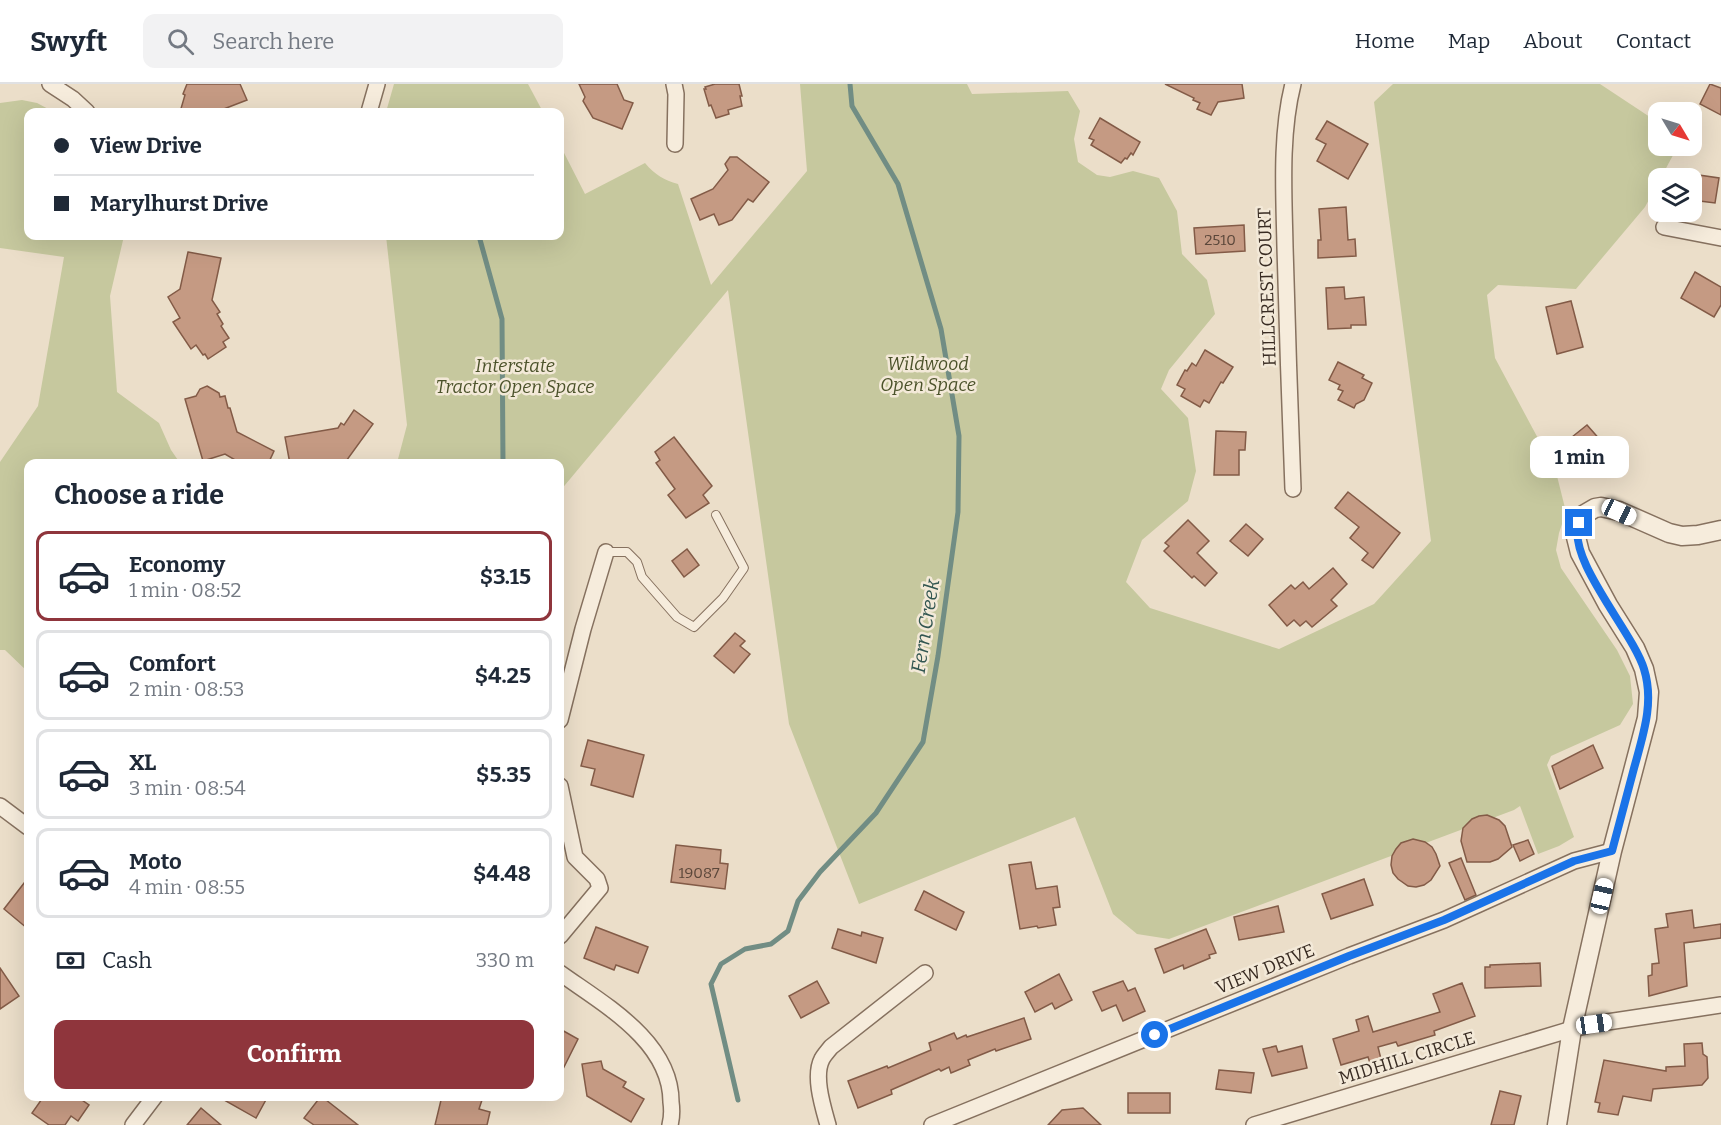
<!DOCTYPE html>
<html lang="en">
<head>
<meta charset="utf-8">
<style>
	:root { --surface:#fff; --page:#f2f2f3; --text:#1f2937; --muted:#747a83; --line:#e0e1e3; --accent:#8f353c }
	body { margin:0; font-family:Bitter,serif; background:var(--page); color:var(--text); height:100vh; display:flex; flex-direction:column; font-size:22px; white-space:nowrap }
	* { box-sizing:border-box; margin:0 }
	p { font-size:20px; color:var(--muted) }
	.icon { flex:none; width:33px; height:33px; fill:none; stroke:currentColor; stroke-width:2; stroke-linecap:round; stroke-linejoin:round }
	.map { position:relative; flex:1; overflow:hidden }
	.panel { position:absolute; left:24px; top:375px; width:540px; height:642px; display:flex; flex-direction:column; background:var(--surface); border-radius:12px; box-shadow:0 6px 24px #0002 }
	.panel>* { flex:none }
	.guide { position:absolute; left:24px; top:24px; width:540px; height:132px; border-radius:12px; box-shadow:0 6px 24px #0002; display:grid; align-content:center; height:132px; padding:0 30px; background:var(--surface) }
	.needle { width:39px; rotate:128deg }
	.tools { position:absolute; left:1648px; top:18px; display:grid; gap:12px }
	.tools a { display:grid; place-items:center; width:54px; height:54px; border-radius:12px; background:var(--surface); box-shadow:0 6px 24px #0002; font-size:30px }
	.end { position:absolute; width:27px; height:27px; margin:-14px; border:8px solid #1a73e8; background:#fff; box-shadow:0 0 0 3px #fff }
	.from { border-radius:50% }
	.bubble { position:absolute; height:42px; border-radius:12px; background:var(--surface); box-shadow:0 6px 24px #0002; font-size:20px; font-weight:700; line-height:42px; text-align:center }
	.car { position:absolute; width:18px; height:36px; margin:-18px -9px; border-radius:8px; box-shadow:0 0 4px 2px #0007; background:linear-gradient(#fff 24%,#345 0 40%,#fff 0 76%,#345 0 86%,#fff 0) }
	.guide b { display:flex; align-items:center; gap:21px; height:57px; font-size:22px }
	.guide b+b { border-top:2px solid var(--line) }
	.guide i { width:15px; height:15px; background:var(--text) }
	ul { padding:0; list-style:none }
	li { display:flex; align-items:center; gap:18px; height:90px; margin:0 12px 9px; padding:0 18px; border:3px solid var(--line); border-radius:12px }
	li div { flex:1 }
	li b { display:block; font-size:22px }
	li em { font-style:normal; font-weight:700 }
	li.selected { border-color:var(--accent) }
	li>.icon { width:54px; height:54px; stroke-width:1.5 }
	h2 { padding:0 30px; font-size:27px; line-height:72px }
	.pay { display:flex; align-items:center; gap:15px; height:66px; padding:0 30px; font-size:22px }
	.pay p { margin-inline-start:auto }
	.primary-button { display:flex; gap:12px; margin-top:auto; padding:12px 30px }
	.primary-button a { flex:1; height:69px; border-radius:12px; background:var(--accent); color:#fff; font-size:24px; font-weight:700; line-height:69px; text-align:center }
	header { display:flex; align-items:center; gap:36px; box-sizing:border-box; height:84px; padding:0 30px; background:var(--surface); border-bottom:2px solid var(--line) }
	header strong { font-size:28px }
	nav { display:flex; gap:33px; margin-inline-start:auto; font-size:21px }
	.search { width:420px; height:54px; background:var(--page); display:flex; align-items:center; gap:15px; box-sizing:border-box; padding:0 21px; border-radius:12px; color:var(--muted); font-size:22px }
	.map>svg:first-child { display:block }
</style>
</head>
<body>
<header>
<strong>Swyft</strong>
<div class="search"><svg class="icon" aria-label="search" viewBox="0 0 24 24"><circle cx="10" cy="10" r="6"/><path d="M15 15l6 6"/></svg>Search here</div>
<nav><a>Home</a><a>Map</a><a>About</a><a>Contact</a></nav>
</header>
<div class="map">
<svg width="1721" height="1041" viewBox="0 0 1721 1041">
	<rect width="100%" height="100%" fill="#ebdec9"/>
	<g fill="#c6c89e">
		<path d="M394,0H528L543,28H386Z"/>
		<path d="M800,0H967L972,10L1068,7L1080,27L1074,55L1078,78L1097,91L1110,93L1133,87L1159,94L1177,127L1182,170L1207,196L1215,230L1169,286L1161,305L1188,334L1196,387L1188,417L1142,456L1126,498L1150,524L1279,565L1374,520L1431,457L1374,18L1393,0H1600L1659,39V62H1678L1645,123L1576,205L1498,201L1487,211L1495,274L1556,388L1566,428L1559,449L1556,466L1561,484L1617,566L1630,592L1633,620L1620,641L1551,672L1547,681L1574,753L1559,762L1538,770L1520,722L1514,726L1169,855L1137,850L1113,830L1075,733L859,820L789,640L728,206L560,407V380L397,379L407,341L386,152H560V61L585,110L645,79C655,91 664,96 678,100L711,201L807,87Z"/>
		<path d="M22,16L37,19L54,28H28V152H124L110,212L117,308L159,339L171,366L180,379L28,380V588L5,566H0V378L38,322L64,173L0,164V19Z"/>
	</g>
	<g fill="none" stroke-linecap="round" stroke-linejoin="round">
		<g stroke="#718d84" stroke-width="5">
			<path d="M479,152L502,235L503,380"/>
			<path d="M738,1016L711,900L721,880L745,865L771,860L788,847L798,817L820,788L876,729L923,658L938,572L958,428L959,352L941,245L898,100L852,22L850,0"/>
		</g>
	</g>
	<g fill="#c59a83" stroke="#835b47" stroke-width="1.5">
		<path d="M187,0H240L247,16L216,28H180L185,11L183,10Z"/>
		<path d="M579,0H617L624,16L633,19L622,45L593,34L583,17L585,13Z"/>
		<path d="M715,0H739L742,12H740L742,22L728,26L729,30L716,34L711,21L709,22L704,5H706L705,3Z"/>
		<path d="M1165,0H1242L1244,14L1218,18L1211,31L1197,25L1200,19L1193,16L1194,14Z"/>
		<path d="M1710,0L1721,4V31L1700,20Z"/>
		<path d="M1100,34L1140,58L1133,71L1131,69L1127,75L1125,74L1121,79L1091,61L1094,56L1089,54Z"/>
		<path d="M1327,37L1368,60L1348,95L1317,77L1326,60L1316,55Z"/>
		<path d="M730,73H737L769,98L753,118L748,115L732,136L719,141L714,130L700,136L691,115L713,105L728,86L725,80Z"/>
		<path d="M1692,90L1719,94L1715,119L1692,116Z"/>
		<path d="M1346,123L1348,156L1355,155L1356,172L1318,174V156H1321L1319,125Z"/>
		<path d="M1244,141L1245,167L1196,170L1194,144Z"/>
		<path d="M188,168L221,174L212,216L220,228L217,230L223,240L221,242L229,254L223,258L226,263L208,275L205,270L203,271L196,261L191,265L173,238L180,234L168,213L180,205Z"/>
		<path d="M1695,188L1721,203V221L1714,233L1681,214Z"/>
		<path d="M1344,203L1345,215L1364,213L1366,241H1351V244L1328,245L1326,204Z"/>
		<path d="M1571,217L1583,263L1557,270L1546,223Z"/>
		<path d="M1205,266L1233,283L1223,299L1221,298L1209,319L1204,316L1200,323L1181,312L1185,305L1177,301L1185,286L1187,287L1192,279L1196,282Z"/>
		<path d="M1338,278L1364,291L1362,294L1372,299L1364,316L1356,320L1354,324L1338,316L1343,307L1338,305L1340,301L1329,296Z"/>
		<path d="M207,302L219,309L220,313L225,312L228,324H230L237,348L274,367L268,380H242L225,370L203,377L185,315L196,312L200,305Z"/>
		<path d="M354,326L373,340L344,380H290L285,353L338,344L341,339L344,341Z"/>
		<path d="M1587,341L1609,366L1594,379L1572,353Z"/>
		<path d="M1216,347L1246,348L1245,366H1239V391H1214Z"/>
		<path d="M674,353L712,402L703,411L709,419L686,434L668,411L675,405L656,379L660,376L655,368Z"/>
		<path d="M1348,408L1400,449L1373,484L1362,476L1368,469L1350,454L1359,443L1335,424Z"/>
		<path d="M1188,436L1209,457L1197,469L1217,489L1205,502L1194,492L1192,494L1164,467L1169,462L1165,459Z"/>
		<path d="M1246,440L1263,455L1248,472L1230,457Z"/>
		<path d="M687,465L699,481L684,493L672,477Z"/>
		<path d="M1333,484L1347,500L1331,516L1337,522L1312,543L1306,537L1300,542L1294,536L1287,542L1269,521L1291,501L1295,505L1303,498L1309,505Z"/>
		<path d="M735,549L745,557L740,562L750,570L734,589L714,572Z"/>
		<path d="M588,656L644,671L633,713L591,701L595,685L581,682Z"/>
		<path d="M1593,661L1603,684L1560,705L1552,682Z"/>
		<path d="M1487,731L1499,736L1505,742L1512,763L1498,775L1490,778H1467L1461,757L1463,744L1472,735L1479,732Z"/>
		<path d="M1413,755L1425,758L1432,763L1436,770L1440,782L1431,796L1424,801L1416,803L1408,802L1398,795L1393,789L1391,781L1392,772L1396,765L1401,759Z"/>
		<path d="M1528,756L1534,770L1520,777L1513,761Z"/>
		<path d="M676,761L721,766L720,779L728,780L725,805L671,798Z"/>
		<path d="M1461,774L1476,811L1465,816L1449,779Z"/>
		<path d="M1031,778L1036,805L1057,802L1060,823L1053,824L1056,841L1038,844L1037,842L1020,845L1009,781Z"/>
		<path d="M28,794V845L4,825Z"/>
		<path d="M1364,795L1373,821L1331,835L1322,810Z"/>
		<path d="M924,807L964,828L956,846L915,826Z"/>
		<path d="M1278,822L1284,848L1239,856L1234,833Z"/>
		<path d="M1692,826L1694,844L1721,840V854L1684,859L1687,902L1649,912L1648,892L1652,891V880L1659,879L1655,845L1668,843L1666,830Z"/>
		<path d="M596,843L648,863L638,889L616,881L614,886L584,874Z"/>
		<path d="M838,845L861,852L862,848L883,854L876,879L832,864Z"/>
		<path d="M1206,845L1216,869L1209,871L1210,874L1184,885L1183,881L1164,889L1155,865Z"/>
		<path d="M1540,879L1541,902L1485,904V883H1490V881Z"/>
		<path d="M0,884L19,912L0,925Z"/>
		<path d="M1059,890L1072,916L1055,925L1052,919L1035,928L1025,908Z"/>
		<path d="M817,897L829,919L801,934L789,912Z"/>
		<path d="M1123,897L1128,907L1135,904L1145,927L1123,937L1116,921L1102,927L1093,908Z"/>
		<path d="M1462,899L1475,932L1434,947L1435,951L1398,962L1396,958L1378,963L1381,975L1370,979L1368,973L1341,981L1333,955L1359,947L1356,936L1368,932L1373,948L1440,928L1433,910Z"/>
		<path d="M1024,934L1031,955L996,967L995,965L968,976L970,981L951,989L949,983L941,987L939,985L891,1006L892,1010L858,1024L848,997L887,982L888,984L931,966L929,959L954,949L957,955L966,951L967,953Z"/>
		<path d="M560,945L578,955L560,991Z"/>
		<path d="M1702,959L1703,970L1707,973L1708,994L1702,1001L1653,1005L1651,1017L1623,1012L1618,1031L1598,1028L1600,1019L1595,1018L1604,976L1666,987V983L1685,982L1684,960Z"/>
		<path d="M1276,962L1278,968L1302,962L1307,984L1272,992L1263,965Z"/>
		<path d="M601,977L603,985L626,998L623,1003L644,1015L631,1038L587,1012L582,980Z"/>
		<path d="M1219,986L1254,989L1251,1009L1216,1005Z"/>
		<path d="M1500,1007L1521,1012L1514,1041H1491Z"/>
		<rect x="1128" y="1009" width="42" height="20"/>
		<path d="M44,1012H76L89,1021L78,1037L71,1032L65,1041H49L32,1029Z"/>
		<path d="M217,1012H268L256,1034Z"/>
		<path d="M321,1012L358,1041H314L304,1034Z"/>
		<path d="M442,1012H466L482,1016L479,1025L490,1028L487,1041H435Z"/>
		<path d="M201,1024L221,1041H187Z"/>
		<path d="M1083,1024L1101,1041H1048L1062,1026Z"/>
	</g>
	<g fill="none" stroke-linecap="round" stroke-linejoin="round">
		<g stroke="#86715f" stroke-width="10">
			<path id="service" d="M606,468H627L637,478L642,493L677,533L694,543L723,514L744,484L716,431"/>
		</g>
		<g stroke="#86715f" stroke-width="18">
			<g id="minor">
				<path d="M50,0L73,15L87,28"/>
				<path d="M674,0L676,10L675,60"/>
				<path d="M369,28L377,0"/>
				<path d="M1664,143L1721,154"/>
				<path d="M1293,405C1290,324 1287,244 1285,163C1284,111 1280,51 1293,0"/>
				<path d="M560,636L583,545L606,468"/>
				<path d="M560,702L575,773L597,795L600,804L560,852"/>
				<path d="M0,722L28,743"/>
				<path d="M560,889C603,920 671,957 671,1018C672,1025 672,1033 670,1041"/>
				<path d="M133,1041L155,1012"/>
				<path d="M828,1041C823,1023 813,992 822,975C824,971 828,967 831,963L925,889"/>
				<path d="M932,1041L1349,872L1444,836L1574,777L1612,767"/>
				<path d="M1254,1041L1572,945L1594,940L1721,921"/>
			</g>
		</g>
		<g stroke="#86715f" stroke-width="21">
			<path id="tertiary" d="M1557,1041L1572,945L1612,767L1647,634L1649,608L1644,585L1635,564L1608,521L1580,469L1576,453V445L1583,431L1595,424L1601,423L1619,427L1669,449L1682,452L1698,451L1721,446"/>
		</g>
		<use href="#service" stroke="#f6ecdc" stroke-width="8"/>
		<use href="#minor" stroke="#f6ecdc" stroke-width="15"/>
		<use href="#tertiary" stroke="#f6ecdc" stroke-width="18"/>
	</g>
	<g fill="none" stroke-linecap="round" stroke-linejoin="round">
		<path stroke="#1a73e8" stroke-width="8" d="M1155,951L1349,872L1444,836L1574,777L1612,767C1619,741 1626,714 1633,688C1642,654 1655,620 1644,585C1633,548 1566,475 1579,439"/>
	</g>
	<g text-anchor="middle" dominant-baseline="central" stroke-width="5" stroke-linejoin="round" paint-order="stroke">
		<g font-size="15" fill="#5b473a">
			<text x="1220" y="156">2510</text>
			<text x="699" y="789">19087</text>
		</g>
		<g font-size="18" fill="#382b22" stroke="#f3e9d8">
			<text transform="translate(1267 203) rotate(-92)">HILLCREST COURT</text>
			<text transform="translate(1265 885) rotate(-22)">VIEW DRIVE</text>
			<text transform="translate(1407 974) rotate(-17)">MIDHILL CIRCLE</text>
		</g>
		<g font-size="18" font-style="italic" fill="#4b522a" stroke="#f3e9d8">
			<text x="928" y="280">Wildwood<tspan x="928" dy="21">Open Space</tspan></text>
			<text x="515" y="282">Interstate<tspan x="515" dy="21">Tractor Open Space</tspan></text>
		</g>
		<g font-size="20" font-style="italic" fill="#325651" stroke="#f3e9d8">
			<text transform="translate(925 542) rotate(-81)">Fern Creek</text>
		</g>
	</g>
</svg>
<div class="tools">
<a><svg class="needle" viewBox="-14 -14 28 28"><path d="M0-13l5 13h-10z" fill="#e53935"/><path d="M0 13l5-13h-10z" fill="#747a83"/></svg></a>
<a><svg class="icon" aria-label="layers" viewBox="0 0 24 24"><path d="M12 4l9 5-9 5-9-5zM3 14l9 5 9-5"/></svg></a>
</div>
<i class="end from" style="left:1155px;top:951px"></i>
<i class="end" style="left:1579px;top:439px"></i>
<div class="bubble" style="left:1530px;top:352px;width:99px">1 min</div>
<i class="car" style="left:1619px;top:428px;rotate:115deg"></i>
<i class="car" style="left:1602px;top:812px;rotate:13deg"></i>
<i class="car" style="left:1594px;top:940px;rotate:82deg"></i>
<div class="guide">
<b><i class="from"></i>View Drive</b>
<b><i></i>Marylhurst Drive</b>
</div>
<section class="panel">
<h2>Choose a ride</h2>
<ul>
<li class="selected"><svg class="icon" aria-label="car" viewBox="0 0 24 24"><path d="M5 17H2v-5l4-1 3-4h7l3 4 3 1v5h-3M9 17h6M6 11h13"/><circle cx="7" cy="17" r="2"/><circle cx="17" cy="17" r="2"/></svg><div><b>Economy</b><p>1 min · 08:52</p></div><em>$3.15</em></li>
<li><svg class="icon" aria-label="car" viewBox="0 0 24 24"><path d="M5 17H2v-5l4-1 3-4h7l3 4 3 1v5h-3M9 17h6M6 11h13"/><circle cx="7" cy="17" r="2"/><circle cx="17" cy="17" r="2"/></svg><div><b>Comfort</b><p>2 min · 08:53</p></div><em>$4.25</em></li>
<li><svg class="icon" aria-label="car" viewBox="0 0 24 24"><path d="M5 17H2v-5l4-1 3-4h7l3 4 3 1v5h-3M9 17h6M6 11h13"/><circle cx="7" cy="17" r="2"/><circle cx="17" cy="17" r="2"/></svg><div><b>XL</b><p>3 min · 08:54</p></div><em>$5.35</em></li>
<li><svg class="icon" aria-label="car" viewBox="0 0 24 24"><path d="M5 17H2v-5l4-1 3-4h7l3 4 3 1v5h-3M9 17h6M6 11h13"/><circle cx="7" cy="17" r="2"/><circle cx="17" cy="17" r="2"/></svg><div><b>Moto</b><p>4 min · 08:55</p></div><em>$4.48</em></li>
</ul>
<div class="pay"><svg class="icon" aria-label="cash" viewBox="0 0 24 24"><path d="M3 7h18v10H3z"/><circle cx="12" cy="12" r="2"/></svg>Cash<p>330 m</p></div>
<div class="primary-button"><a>Confirm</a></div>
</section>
</div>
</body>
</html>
